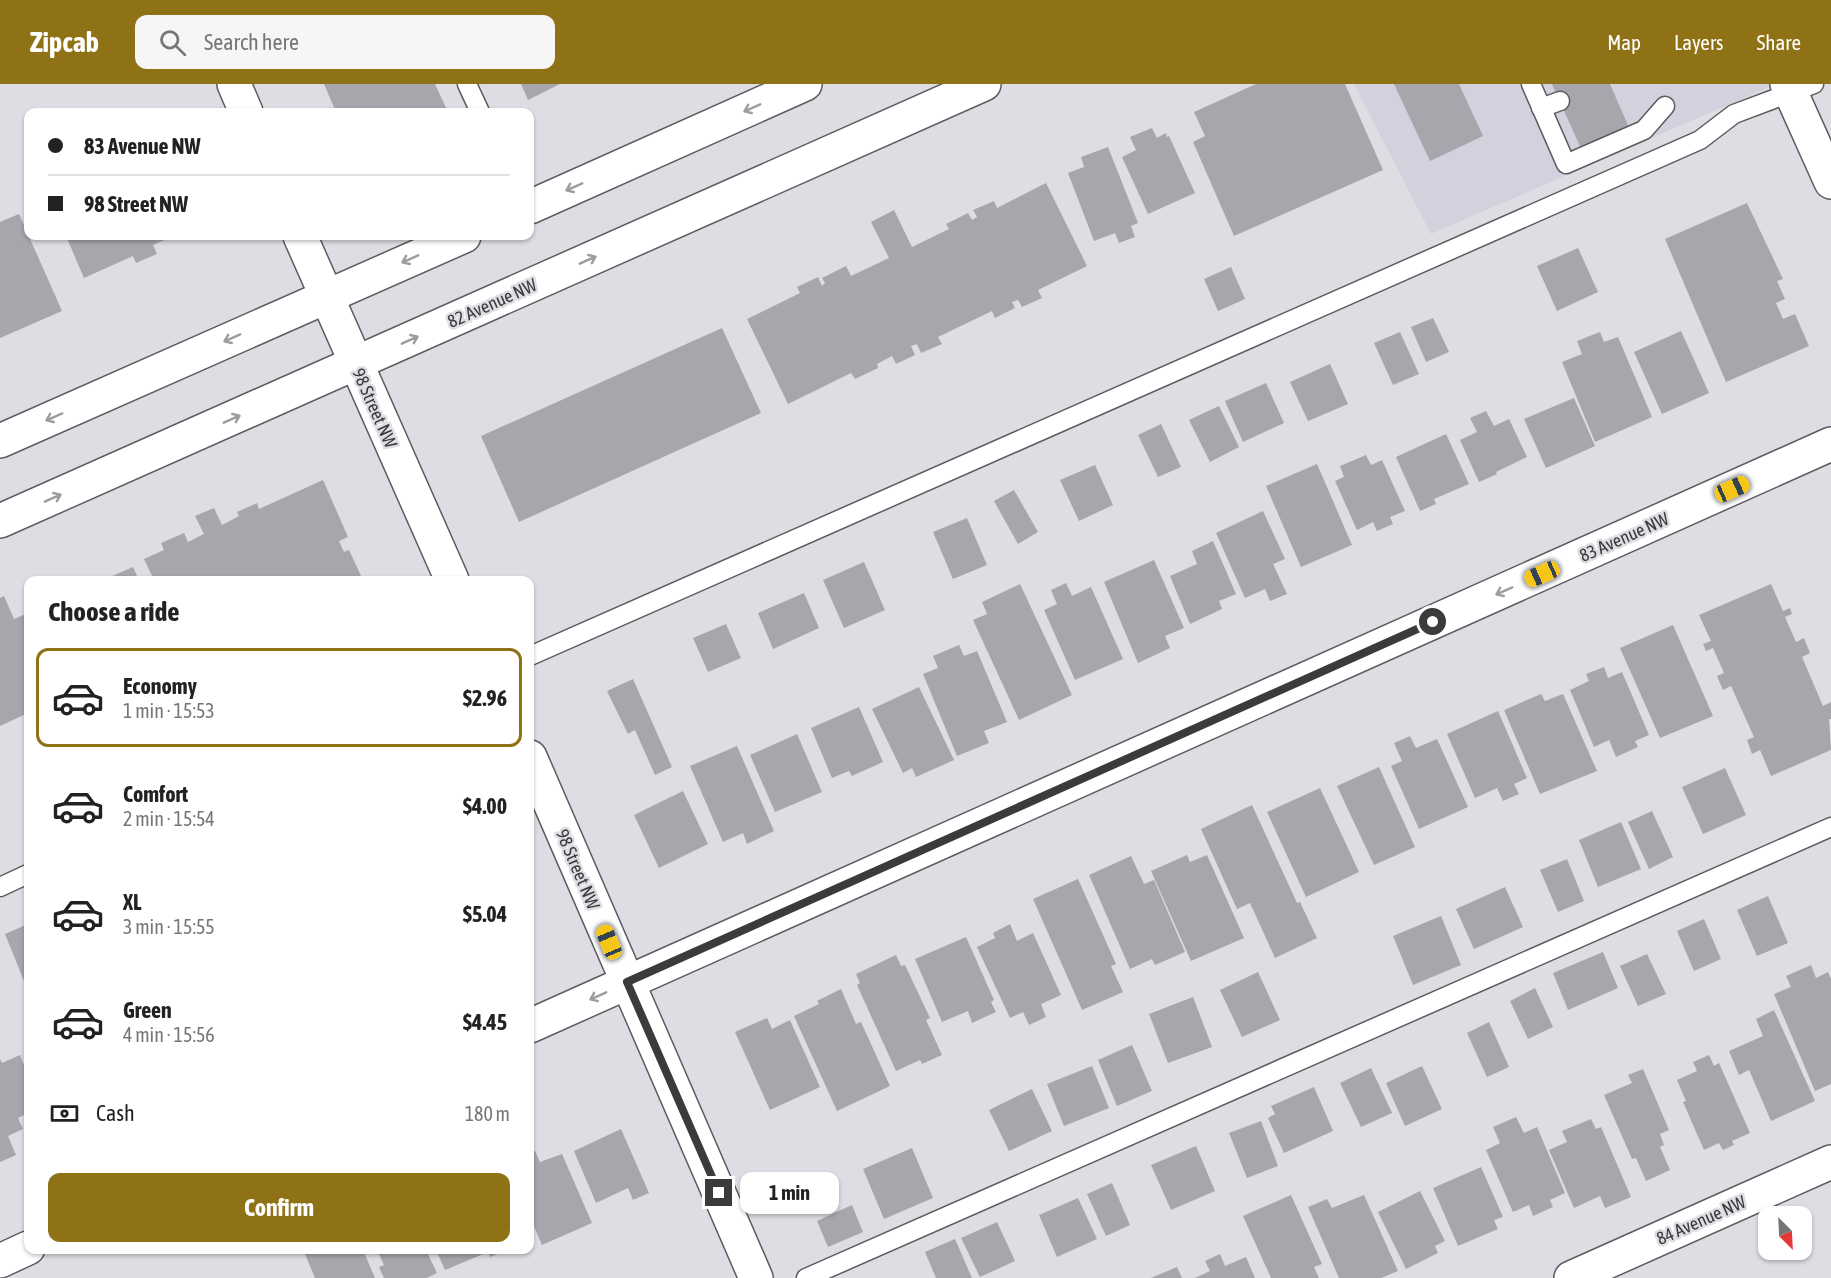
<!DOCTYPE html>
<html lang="en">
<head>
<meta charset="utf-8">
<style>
	:root { --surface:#fff; --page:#f6f6f6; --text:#222; --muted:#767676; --line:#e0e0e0; --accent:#8f7116 }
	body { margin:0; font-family:"Asap Condensed",sans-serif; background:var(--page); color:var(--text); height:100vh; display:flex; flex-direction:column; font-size:22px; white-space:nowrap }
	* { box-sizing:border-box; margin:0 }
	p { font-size:20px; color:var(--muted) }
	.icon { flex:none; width:33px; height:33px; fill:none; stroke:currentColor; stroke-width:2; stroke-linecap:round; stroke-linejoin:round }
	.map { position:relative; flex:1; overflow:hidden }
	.details { position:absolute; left:24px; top:492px; width:510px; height:678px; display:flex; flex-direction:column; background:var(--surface); border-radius:12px; box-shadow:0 2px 4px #0004 }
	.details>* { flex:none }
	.banner { position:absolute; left:24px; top:24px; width:510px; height:132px; border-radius:12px; box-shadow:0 2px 4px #0004; display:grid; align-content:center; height:132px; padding:0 24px; background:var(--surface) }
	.needle { width:39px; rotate:156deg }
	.fabs { position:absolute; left:1758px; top:1122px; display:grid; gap:12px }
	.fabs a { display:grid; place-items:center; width:54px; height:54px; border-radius:12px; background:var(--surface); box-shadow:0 2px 4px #0004; font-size:30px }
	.end { position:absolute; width:27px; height:27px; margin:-14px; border:8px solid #3b3a3c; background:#fff; box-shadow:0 0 0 3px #fff }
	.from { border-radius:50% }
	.bubble { position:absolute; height:42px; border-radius:12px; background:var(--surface); box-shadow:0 2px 4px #0004; font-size:20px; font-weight:700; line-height:42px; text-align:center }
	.car { position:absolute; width:18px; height:36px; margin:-18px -9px; border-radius:8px; box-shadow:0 0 4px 2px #0007; background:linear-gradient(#f5c518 24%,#345 0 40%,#f5c518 0 76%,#345 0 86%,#f5c518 0) }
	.banner b { display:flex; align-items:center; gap:21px; height:57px; font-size:22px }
	.banner b+b { border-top:2px solid var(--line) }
	.banner i { width:15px; height:15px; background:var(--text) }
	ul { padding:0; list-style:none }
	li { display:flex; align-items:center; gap:18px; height:99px; margin:0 12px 9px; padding:0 12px; border:3px solid transparent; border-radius:12px }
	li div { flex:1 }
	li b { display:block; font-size:22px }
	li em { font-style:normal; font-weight:700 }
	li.active { border-color:var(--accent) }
	li>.icon { width:54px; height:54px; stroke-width:1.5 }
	h2 { padding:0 24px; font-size:27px; line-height:72px }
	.pay { display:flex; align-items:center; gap:15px; height:66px; padding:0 24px; font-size:22px }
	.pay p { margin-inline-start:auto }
	.primary-button { display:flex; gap:12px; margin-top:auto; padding:12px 24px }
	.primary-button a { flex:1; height:69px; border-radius:12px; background:var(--accent); color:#fff; font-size:24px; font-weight:700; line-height:69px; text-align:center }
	header { display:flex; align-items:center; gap:36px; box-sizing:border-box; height:84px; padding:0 30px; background:var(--accent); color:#fff }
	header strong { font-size:28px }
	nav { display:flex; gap:33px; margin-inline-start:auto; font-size:21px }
	.search { width:420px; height:54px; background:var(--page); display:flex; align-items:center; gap:15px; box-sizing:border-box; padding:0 21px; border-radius:12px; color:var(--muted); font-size:22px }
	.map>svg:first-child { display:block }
</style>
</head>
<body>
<header>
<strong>Zipcab</strong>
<div class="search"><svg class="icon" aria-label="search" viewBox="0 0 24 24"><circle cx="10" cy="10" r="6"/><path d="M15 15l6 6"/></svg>Search here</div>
<nav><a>Map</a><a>Layers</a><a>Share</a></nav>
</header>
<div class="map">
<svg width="1831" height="1194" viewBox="0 0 1831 1194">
	<rect width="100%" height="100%" fill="#dfdde3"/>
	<path fill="#d4d0dd" d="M1354,0H1776L1431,150Z"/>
	<g fill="#a7a6ac">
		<path d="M324,0H435L448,28H336Z"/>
		<path d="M521,0H560L528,16Z"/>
		<path d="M1256,0H1345L1383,86L1234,152L1193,58L1205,52L1194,28Z"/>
		<path d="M1394,0H1459L1483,52L1430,77Z"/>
		<path d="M1552,0H1610L1630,46L1582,67Z"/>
		<path d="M1152,44L1157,54L1166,49L1167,53L1169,52L1195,109L1148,130L1122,73L1136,66L1130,53Z"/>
		<path d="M1108,63L1138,139L1131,142L1135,153L1119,159L1115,149L1094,157L1068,89L1084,83L1081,73Z"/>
		<path d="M1046,99L1087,182L1038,206L1042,214L1022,223L1018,216L1012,218L1015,224L995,234L992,227L938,253L942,260L921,269L917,260L911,262L915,271L896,280L892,272L877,280L878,284L855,295L851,289L788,320L747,235L800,209L797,203L818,193L822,202L825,199L822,194L846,182L851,192L889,174L871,138L894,126L912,163L949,145L946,140L968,129L972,136L977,133L973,126L994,117L997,124Z"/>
		<path d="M1747,119L1783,195L1777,197L1785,215L1776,219L1783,235L1795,230L1809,262L1726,298L1665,155Z"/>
		<path d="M19,130L62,227L0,254V138Z"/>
		<path d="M66,152H173L153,161L157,170L136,179L133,172L84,194Z"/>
		<path d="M1578,164L1598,208L1557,227L1537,182Z"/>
		<path d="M1231,183L1245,215L1218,227L1204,195Z"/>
		<path d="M1433,234L1449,268L1426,278L1411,243Z"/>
		<path d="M722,244L761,329L519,438L481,352Z"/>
		<path d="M1681,247L1709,309L1662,330L1634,268Z"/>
		<path d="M1400,248L1419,290L1393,301L1374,259Z"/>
		<path d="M1600,248L1604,258L1618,253L1652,333L1595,358L1562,278L1582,270L1577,257Z"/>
		<path d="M1330,280L1348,320L1308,337L1290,298Z"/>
		<path d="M1266,299L1284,339L1243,358L1225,317Z"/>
		<path d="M1574,314L1595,362L1546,384L1524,335Z"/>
		<path d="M1219,322L1239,363L1210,378L1189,336Z"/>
		<path d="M1486,327L1494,342L1509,335L1527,373L1496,388L1497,390L1479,398L1460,356L1477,348L1470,334Z"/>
		<path d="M1161,340L1181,383L1158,393L1138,351Z"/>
		<path d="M1446,350L1469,400L1434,415L1436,420L1420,427L1396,373Z"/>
		<path d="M1366,371L1371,381L1382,376L1405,427L1390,433L1393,440L1377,447L1373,438L1357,446L1335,397L1344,393L1340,382Z"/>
		<path d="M1317,380L1352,461L1301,483L1266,402Z"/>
		<path d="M1095,381L1113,421L1079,437L1060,396Z"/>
		<path d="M323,396L348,453L339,457L344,468L349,466L363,496H154L144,475L164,466L161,459L184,449L188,458L204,450L195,432L214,424L222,441L239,432L237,428L257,419L259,425Z"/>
		<path d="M1014,406L1038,448L1018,460L994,417Z"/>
		<path d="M1263,427L1285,475L1273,480L1287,510L1270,517L1265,505L1245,514L1216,449Z"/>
		<path d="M967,434L987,481L953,495L933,448Z"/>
		<path d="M1213,457L1236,510L1219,517L1222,525L1190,540L1170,492L1197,480L1192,467Z"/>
		<path d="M1154,476L1184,544L1165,552L1170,564L1138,579L1104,498Z"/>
		<path d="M864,478L885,526L844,544L823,496Z"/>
		<path d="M133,483L139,496H103Z"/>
		<path d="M1066,499L1072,512L1091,503L1123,575L1075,596L1044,526L1057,520L1051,506Z"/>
		<path d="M1020,500L1072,611L1019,636L973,536L987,530L982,518Z"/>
		<path d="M1771,500L1783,527L1790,524L1792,530L1785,533L1796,558L1804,554L1810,569L1802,573L1823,622L1831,618V635H1829L1831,666L1771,692L1760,666L1752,670L1747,656L1754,653L1731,602L1723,606L1717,592L1724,589L1713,564L1706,567L1703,560L1711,557L1699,531Z"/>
		<path d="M804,509L819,544L773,565L758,529Z"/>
		<path d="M4,512L14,535L28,529V629L0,642V514Z"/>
		<path d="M726,540L741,574L708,588L693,554Z"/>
		<path d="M1673,541L1713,632L1660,654L1620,564Z"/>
		<path d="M959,561L964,572L977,567L1007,638L984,647L989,659L957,672L923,590L938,584L933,572Z"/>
		<path d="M1604,583L1608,594L1622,588L1649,651L1635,657L1638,663L1616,673L1609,656L1594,663L1570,606L1589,597L1586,590Z"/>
		<path d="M633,595L672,683L655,691L635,646L628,650L607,607Z"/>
		<path d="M919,603L954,676L916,693L912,684L903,689L872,625Z"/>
		<path d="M1541,610L1545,617L1563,610L1597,687L1540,710L1504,626Z"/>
		<path d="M859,623L883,678L852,692L849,687L832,694L811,644Z"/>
		<path d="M1498,627L1527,694L1514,700L1519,710L1503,717L1497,704L1475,714L1447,650Z"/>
		<path d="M797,650L822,708L775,728L750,671Z"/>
		<path d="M1410,652L1416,664L1437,655L1468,723L1419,745L1391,682L1402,677L1394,659Z"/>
		<path d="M737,662L774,747L747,760L743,749L723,758L690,682Z"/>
		<path d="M1379,683L1415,763L1374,781L1337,702Z"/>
		<path d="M1725,684L1746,731L1703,750L1682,703Z"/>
		<path d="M1320,704L1359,788L1306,813L1267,728Z"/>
		<path d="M683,707L708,760L659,784L634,731Z"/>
		<path d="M1252,721L1297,819L1300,818L1317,854L1275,874L1250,819L1237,825L1201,745Z"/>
		<path d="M1652,727L1673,773L1649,785L1628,738Z"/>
		<path d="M1621,738L1641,785L1598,803L1579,756Z"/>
		<path d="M1187,771L1190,778L1207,771L1244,854L1191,877L1151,787Z"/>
		<path d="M1131,772L1144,800L1154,796L1185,868L1155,881L1152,875L1130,885L1089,791Z"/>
		<path d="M1567,775L1584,817L1558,828L1540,786Z"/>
		<path d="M1078,795L1116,880L1111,882L1123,908L1082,926L1033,815Z"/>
		<path d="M1505,803L1523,843L1474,865L1456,825Z"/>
		<path d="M1768,812L1788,859L1757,872L1737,826Z"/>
		<path d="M1441,832L1461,881L1413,901L1393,852Z"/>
		<path d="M1704,835L1721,875L1694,887L1677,847Z"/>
		<path d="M28,840V907L5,850Z"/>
		<path d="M1010,840L1017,857L1033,849L1061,911L1041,920L1046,933L1029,941L1023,928L1010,934L977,863L995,854L993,849Z"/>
		<path d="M966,853L994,916L991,918L996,928L972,939L968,927L942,938L915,875Z"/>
		<path d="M1603,868L1618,904L1568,926L1553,889Z"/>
		<path d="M1647,870L1666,910L1638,922L1620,882Z"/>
		<path d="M896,871L901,882L905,881L930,934L926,936L942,971L922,980L920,976L896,987L857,901L860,899L856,890Z"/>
		<path d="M1811,881L1816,894L1828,888L1831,895V1000L1815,1007L1774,910L1791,903L1786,892Z"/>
		<path d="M1258,888L1280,936L1242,953L1220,906Z"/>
		<path d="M1535,904L1553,943L1528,955L1510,917Z"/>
		<path d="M841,905L856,940L861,938L890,1002L837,1027L794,932L819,920L817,917Z"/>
		<path d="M1193,913L1212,963L1168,979L1149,930Z"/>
		<path d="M1774,926L1815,1017L1771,1037L1749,986L1739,991L1729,967L1763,952L1756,935Z"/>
		<path d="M767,934L772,945L790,936L820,1003L770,1026L735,948Z"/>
		<path d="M1489,938L1509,983L1487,993L1467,949Z"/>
		<path d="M1132,961L1152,1007L1117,1022L1098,976Z"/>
		<path d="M20,971L28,991V1029L18,1034L23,1045L8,1052L16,1071L0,1078V975L2,979Z"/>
		<path d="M1709,971L1714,982L1719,979L1750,1049L1732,1057L1734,1061L1723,1066L1719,1059L1704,1066L1683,1018L1686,1017L1677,996L1697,987L1693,978Z"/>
		<path d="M1092,982L1109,1024L1064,1042L1047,1000Z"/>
		<path d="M1422,982L1442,1025L1405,1042L1386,999Z"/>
		<path d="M1371,984L1392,1029L1361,1043L1340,999Z"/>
		<path d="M1643,985L1669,1046L1660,1050L1664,1061L1660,1063L1670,1086L1646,1097L1636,1074L1632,1075L1604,1011L1632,999L1628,991Z"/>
		<path d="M1314,1003L1333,1047L1284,1069L1268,1034L1275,1030L1271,1022Z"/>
		<path d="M1032,1005L1052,1047L1009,1067L989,1026Z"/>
		<path d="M1516,1033L1524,1049L1537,1043L1565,1109L1550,1116L1553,1123L1533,1132L1529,1121L1513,1128L1486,1066L1500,1059L1493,1043Z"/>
		<path d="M1591,1035L1596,1045L1601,1043L1631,1113L1605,1124L1600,1112L1574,1124L1549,1066L1567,1058L1562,1047Z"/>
		<path d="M1261,1037L1278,1082L1247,1094L1229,1049Z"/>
		<path d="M621,1045L649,1109L633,1116L628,1104L596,1119L574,1067Z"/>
		<path d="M1196,1062L1215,1107L1171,1126L1151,1081Z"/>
		<path d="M912,1064L933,1114L884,1135L863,1085Z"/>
		<path d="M535,1067L540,1078L562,1070L592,1139L542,1161L530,1133V1069Z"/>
		<path d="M1481,1083L1503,1133L1494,1136L1498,1145L1458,1162L1433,1104Z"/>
		<path d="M1112,1099L1130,1141L1106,1152L1087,1110Z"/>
		<path d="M1420,1107L1445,1157L1435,1162L1438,1169L1406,1185L1378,1128Z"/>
		<path d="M1291,1111L1322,1180L1314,1183L1319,1194H1271L1243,1132Z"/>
		<path d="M1364,1111L1398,1187L1381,1194H1339L1308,1123L1327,1115L1332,1124Z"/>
		<path d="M1078,1114L1097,1155L1057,1173L1039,1131Z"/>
		<path d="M852,1121L863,1148L828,1163L817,1137Z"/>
		<path d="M997,1138L1015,1177L980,1193L961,1154Z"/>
		<path d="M955,1155L972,1194H936L925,1168Z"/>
		<path d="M317,1166H363L375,1194H315L305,1170Z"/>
		<path d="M377,1166H426L437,1189L427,1194H384L379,1183L384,1181Z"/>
		<path d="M436,1166H507L490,1173L488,1168L445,1186Z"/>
		<path d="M1220,1170L1225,1182L1246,1173L1255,1194H1195L1210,1187L1205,1177Z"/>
		<path d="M1177,1183L1182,1194H1151Z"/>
	</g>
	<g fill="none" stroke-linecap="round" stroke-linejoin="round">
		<g stroke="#5c5b60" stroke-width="21">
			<g id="service">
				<path d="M467,0L480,28"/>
				<path d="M1531,0L1566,80L1644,46L1665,22"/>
				<path d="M1541,24L1560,17"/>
				<path d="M530,572L1700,56L1734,30L1814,0"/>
				<path d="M0,803L28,790"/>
				<path d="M806,1194L1831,743"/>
			</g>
		</g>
		<g stroke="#5c5b60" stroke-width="36">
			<g id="minor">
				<path d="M234,0L246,28"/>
				<path d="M300,152L452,496"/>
				<path d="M530,673L756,1194"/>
				<path d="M530,942L1831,360"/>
				<path d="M0,1177L28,1164"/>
				<path d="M1571,1194L1831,1078"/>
			</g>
		</g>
		<g stroke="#5c5b60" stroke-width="36">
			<g id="secondary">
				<path d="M1787,0L1831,98"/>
				<path d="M530,123L805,0"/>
				<path d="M0,357L464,152"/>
				<path d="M0,437L984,0"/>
			</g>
		</g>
		<use href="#service" stroke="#fff" stroke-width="18"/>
		<use href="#minor" stroke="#fff" stroke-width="33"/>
		<use href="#secondary" stroke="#fff" stroke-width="33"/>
	</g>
	<defs><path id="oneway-shaft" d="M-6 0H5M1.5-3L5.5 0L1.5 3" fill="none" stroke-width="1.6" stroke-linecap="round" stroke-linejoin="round" transform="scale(1.5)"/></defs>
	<g stroke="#9d9c9e">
		<use href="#oneway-shaft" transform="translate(752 24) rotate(156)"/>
		<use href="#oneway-shaft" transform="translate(574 103) rotate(156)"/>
		<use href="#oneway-shaft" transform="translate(410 175) rotate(156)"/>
		<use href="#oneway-shaft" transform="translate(588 176) rotate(-24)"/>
		<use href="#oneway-shaft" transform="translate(232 254) rotate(156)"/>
		<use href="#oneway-shaft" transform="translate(410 256) rotate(-24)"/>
		<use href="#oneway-shaft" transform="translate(54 333) rotate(156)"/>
		<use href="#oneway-shaft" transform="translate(232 335) rotate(-24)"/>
		<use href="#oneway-shaft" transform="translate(53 414) rotate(-24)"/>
		<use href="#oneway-shaft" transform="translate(1504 507) rotate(156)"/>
		<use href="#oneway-shaft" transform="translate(598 912) rotate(156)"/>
	</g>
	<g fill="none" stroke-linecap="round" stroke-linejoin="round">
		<path stroke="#3b3a3c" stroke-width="8" d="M719,1109L627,898L1433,538"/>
	</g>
	<g text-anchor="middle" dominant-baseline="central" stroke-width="5" stroke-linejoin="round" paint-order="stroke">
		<g font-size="18" fill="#3b3a3c" stroke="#dfdde3">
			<text transform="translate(492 219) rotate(-24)">82 Avenue NW</text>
			<text transform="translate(375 324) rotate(66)">98 Street NW</text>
			<text transform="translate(1624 453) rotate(-24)">83 Avenue NW</text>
			<text transform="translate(578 785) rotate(67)">98 Street NW</text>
			<text transform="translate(1701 1136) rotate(-24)">84 Avenue NW</text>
		</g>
	</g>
</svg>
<div class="fabs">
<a><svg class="needle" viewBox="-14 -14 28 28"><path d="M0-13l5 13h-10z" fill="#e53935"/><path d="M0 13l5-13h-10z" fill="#767676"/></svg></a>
</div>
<i class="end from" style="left:1433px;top:538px"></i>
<i class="end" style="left:719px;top:1109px"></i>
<div class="bubble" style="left:740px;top:1088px;width:99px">1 min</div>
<i class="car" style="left:1732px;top:405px;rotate:66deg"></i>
<i class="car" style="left:1542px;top:490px;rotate:246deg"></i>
<i class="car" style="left:609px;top:858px;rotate:337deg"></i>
<div class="banner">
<b><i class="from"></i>83 Avenue NW</b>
<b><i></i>98 Street NW</b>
</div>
<section class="details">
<h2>Choose a ride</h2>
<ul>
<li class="active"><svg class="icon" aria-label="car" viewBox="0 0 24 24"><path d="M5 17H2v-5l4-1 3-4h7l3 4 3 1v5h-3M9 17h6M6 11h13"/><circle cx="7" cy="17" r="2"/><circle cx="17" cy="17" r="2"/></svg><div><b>Economy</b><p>1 min · 15:53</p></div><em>$2.96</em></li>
<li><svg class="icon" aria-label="car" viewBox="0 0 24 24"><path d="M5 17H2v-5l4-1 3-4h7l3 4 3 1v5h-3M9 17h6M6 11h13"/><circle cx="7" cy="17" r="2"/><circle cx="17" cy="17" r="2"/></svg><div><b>Comfort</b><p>2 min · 15:54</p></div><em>$4.00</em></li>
<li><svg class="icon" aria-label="car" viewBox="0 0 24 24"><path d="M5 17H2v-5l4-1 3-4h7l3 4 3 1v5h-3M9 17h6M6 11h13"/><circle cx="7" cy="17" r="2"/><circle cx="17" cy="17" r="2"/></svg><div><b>XL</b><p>3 min · 15:55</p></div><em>$5.04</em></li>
<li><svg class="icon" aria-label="car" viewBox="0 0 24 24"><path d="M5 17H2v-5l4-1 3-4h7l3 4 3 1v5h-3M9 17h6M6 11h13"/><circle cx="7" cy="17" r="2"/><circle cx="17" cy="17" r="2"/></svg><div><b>Green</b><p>4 min · 15:56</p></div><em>$4.45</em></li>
</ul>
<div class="pay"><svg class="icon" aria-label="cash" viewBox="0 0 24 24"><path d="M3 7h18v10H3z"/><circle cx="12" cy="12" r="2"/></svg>Cash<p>180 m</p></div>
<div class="primary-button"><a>Confirm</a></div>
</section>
</div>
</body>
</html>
